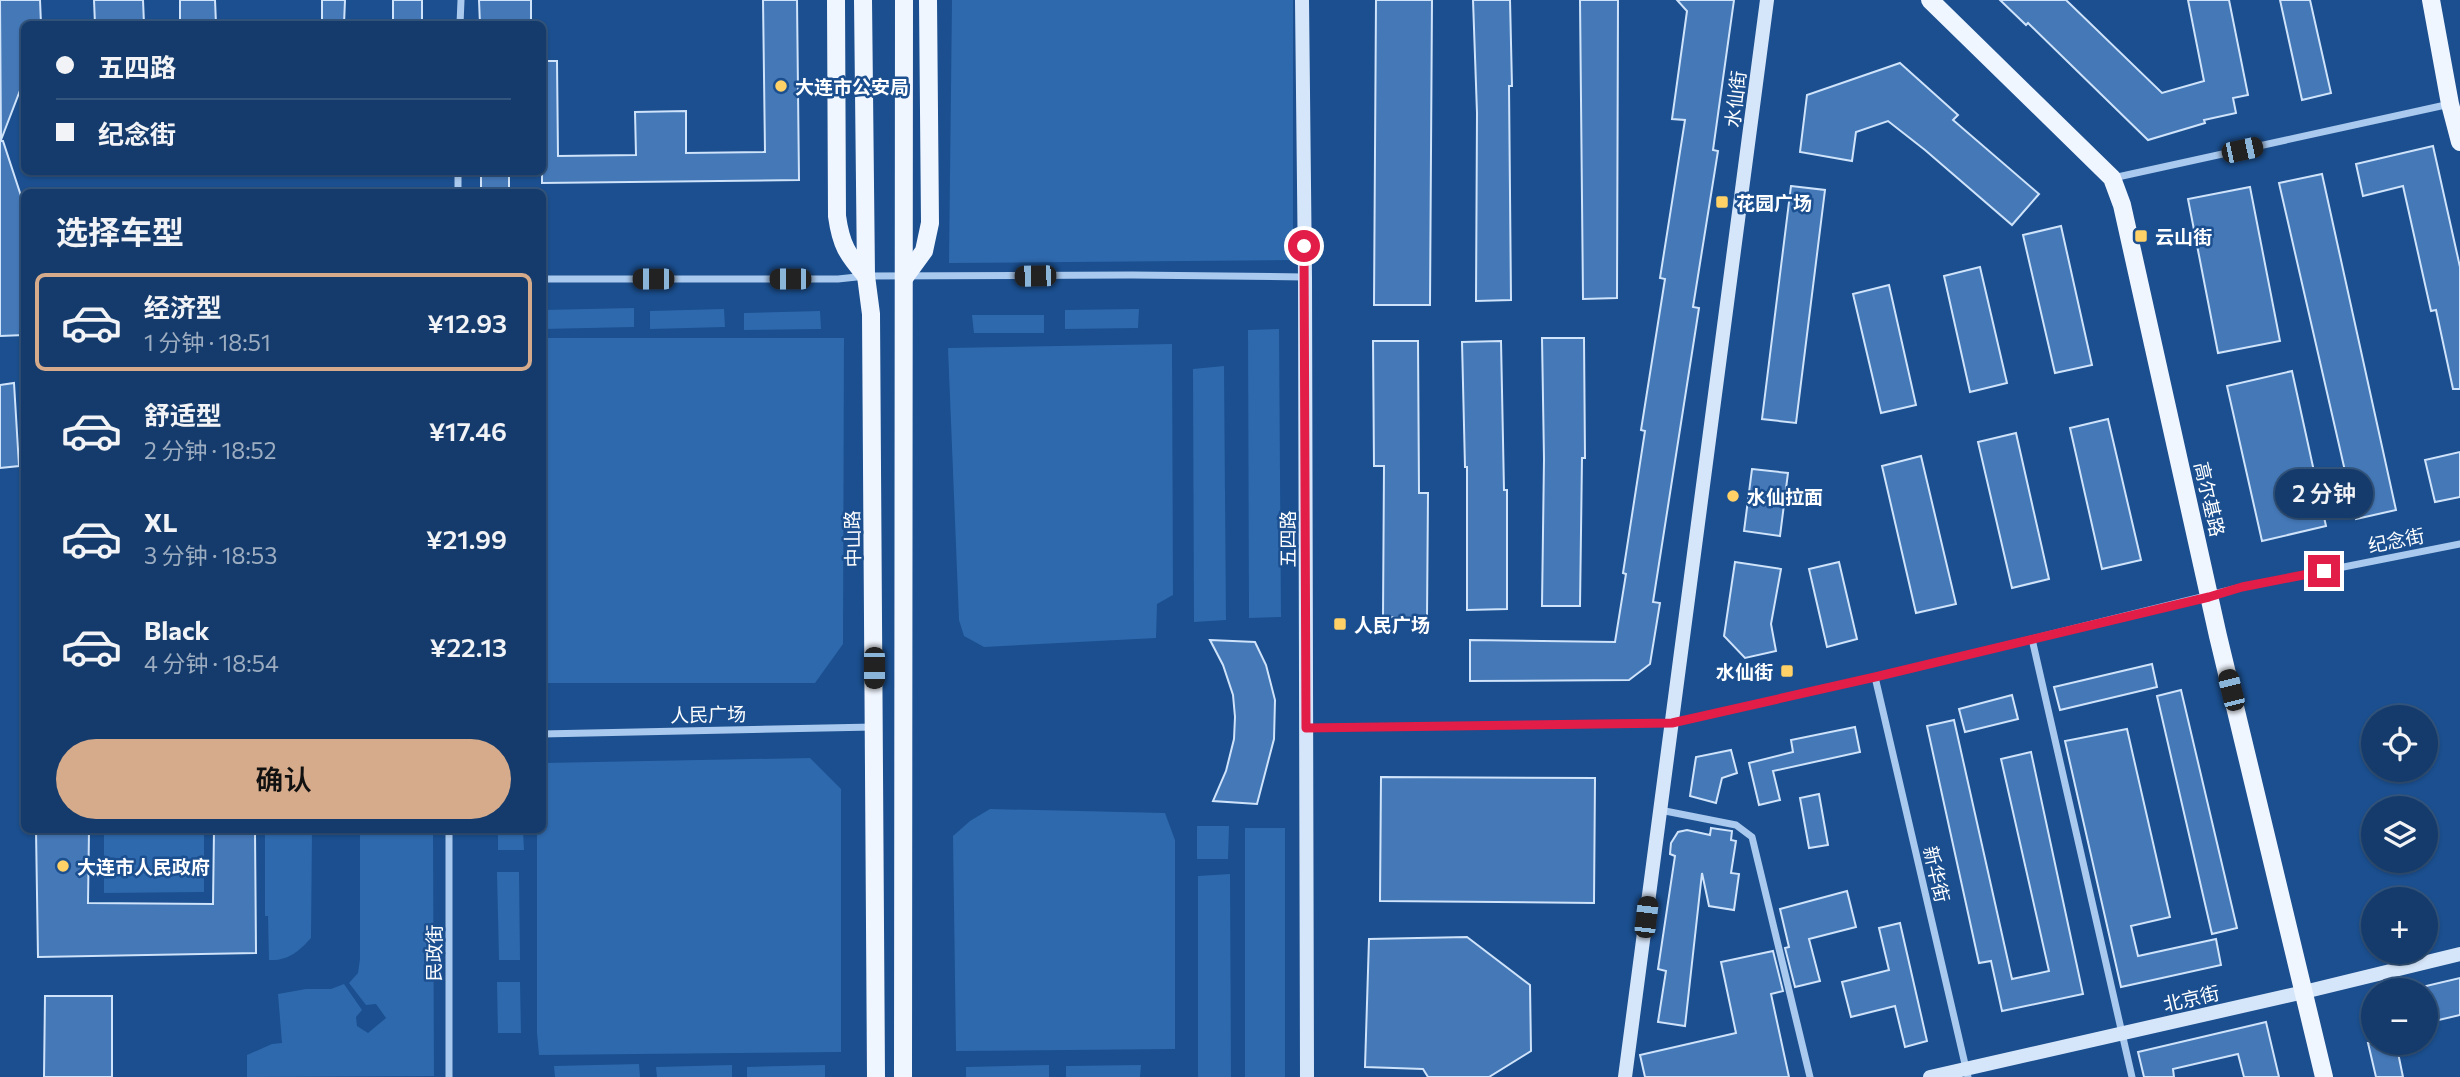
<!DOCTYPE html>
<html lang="zh">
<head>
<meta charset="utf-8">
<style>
	:root { --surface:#143b6b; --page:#1d4271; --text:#f1f3f6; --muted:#9dadc1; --line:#33557e; --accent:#d6ab8b }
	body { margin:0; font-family:Commissioner,"Noto Sans SC",sans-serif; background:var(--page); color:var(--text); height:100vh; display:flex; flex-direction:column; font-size:26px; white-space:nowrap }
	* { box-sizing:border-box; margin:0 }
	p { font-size:23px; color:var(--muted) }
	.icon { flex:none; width:38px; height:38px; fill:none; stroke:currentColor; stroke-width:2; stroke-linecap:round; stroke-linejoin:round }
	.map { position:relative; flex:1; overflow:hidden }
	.panel { position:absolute; left:21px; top:189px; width:525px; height:644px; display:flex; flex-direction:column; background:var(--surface); border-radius:10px; box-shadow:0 2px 5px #0004,0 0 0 2px var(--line) }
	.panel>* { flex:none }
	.top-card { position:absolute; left:21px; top:21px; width:525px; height:154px; border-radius:10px; box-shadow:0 2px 5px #0004,0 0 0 2px var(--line); display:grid; align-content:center; height:154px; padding:0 35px; background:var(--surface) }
	.buttons { position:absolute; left:2361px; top:705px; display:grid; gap:14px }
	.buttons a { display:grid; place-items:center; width:77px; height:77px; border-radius:50%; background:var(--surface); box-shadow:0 2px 5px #0004,0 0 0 2px var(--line); font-size:35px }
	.end { position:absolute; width:32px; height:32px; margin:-16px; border:9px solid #e11d48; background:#fff; box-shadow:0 0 0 4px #fff }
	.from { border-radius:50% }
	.bubble { position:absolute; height:49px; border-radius:24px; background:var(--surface); box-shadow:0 2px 5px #0004,0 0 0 2px var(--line); font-size:23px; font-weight:600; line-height:49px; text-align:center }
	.car { position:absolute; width:21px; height:42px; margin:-21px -10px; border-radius:9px; box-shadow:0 0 5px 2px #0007; background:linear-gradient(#222 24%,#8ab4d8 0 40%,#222 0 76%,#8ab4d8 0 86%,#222 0) }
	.top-card b { display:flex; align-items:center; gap:24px; height:66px; font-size:26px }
	.top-card b+b { border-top:2px solid var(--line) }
	.top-card i { width:18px; height:18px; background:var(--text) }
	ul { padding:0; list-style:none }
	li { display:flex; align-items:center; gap:21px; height:98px; margin:0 14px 10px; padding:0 21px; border:4px solid transparent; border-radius:10px }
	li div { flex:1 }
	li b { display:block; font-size:26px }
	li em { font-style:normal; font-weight:600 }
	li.current { border-color:var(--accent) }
	li>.icon { width:63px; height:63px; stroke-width:1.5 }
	h2 { padding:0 35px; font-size:32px; line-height:84px }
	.primary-button { display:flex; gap:14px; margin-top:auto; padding:14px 35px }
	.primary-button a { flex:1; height:80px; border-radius:42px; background:var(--accent); color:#111; font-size:28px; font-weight:600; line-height:80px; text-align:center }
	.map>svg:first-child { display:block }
</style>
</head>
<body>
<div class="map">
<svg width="2460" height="1077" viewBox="0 0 2460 1077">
	<rect width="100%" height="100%" fill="#1b4f8f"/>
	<g fill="#2e69ad">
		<path d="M952,0H1293V260L949,263Z"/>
		<path d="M634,308V327L543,329V310Z"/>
		<path d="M724,309L725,327L650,329V311Z"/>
		<path d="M1139,309L1138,328L1065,329V310Z"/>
		<path d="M820,311L821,329L744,330V313Z"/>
		<path d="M972,315H1044V333H974Z"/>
		<path d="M1279,329L1281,617L1249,618L1248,330Z"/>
		<path d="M844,338L843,644L815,683H543V338Z"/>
		<path d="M1172,344L1173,595L1157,604L1156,638L984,647L964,636L959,620L948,348Z"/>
		<path d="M1224,366L1226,620L1194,622L1193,369Z"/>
		<path d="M810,758L841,789V1052L539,1055L537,1033V830H542L543,763Z"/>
		<path d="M990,809L1165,813L1175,840V1049L956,1051L953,836L970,821Z"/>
		<path d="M1197,826H1229L1228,859H1197Z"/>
		<rect x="1245" y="828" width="40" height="249"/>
		<path d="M104,830H204V892L104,893Z"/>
		<path d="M265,830H312L311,938C299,951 289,961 269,960L268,916H265Z"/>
		<path d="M360,830H433L434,1076L247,1077V1055L272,1044L282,1043L278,994L306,989H331L344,984L362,1010L356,1017L357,1026L368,1033L386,1018L376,1004L366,1005L349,983L358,973L360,959Z"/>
		<path d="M498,830H523L524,850H498Z"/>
		<path d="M497,872H519L520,960H499Z"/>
		<path d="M1230,874L1231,1077H1198V876Z"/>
		<path d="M497,982H520L521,1033H498Z"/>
		<path d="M639,1064L640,1077H555L554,1066Z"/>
		<path d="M732,1065V1077H657L656,1067Z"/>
		<path d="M825,1065V1077H747V1067Z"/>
		<path d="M1049,1065V1077H966V1067Z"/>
		<path d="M1141,1065L1140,1077H1066V1066Z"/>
	</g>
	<g fill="#4478b7" stroke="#cfe3fa" stroke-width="2">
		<path d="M0,0H40L41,24H24V80L1,140Z"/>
		<path d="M94,0H143L144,24H95Z"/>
		<path d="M180,0H215L216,24H180Z"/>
		<path d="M322,0H345L344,24H322Z"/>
		<rect x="393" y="0" width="29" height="24"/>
		<path d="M479,0H531V24H480Z"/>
		<path d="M763,0H797L799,180L542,183V61H557L558,156L636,155L635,112L686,111V153L765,152Z"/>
		<path d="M1376,0H1432L1430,305H1374Z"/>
		<path d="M1473,0H1510L1512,86H1509L1511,300L1476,301L1477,113Z"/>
		<path d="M1580,0H1618L1617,298L1583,299Z"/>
		<path d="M1677,0H1734L1713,150L1718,151L1693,307L1699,308L1653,602L1660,603L1650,664L1629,680L1470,681V640L1615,642L1626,574L1623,573L1645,431L1641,430L1665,279L1660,278L1685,120L1672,119L1687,11Z"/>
		<path d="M2000,0H2066L2162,93L2204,81L2188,0H2229L2248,95L2233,98L2236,113L2204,120L2205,123L2148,140L2028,23L2026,25Z"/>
		<path d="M2280,0H2310L2331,93L2302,100Z"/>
		<path d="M1900,63L1958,115L1953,120L2039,194L2012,225L1925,150L1888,121L1856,132L1852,161L1800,152L1807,95Z"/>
		<path d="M0,141H3L24,205V335L0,336Z"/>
		<path d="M2433,146L2460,267V389H2453L2436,310L2431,311L2403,186L2363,196L2356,164Z"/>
		<rect x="481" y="172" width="28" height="20"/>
		<path d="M2322,174L2396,510L2356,519L2279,183Z"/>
		<path d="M1791,186L1825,190L1796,423L1762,419Z"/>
		<path d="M2250,187L2280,341L2218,353L2188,199Z"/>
		<path d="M2061,226L2092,365L2055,373L2023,235Z"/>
		<path d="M1980,267L2007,383L1970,392L1944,276Z"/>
		<path d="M1889,285L1916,405L1881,413L1853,294Z"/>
		<path d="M1542,338H1584L1585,458H1582L1580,606H1542L1544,459Z"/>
		<path d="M1373,341H1418L1419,493H1428L1427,618L1383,617L1384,466H1374Z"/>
		<path d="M1501,341L1504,490H1507V609L1467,610V467H1465L1462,342Z"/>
		<path d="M2292,371L2326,526L2262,541L2227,386Z"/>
		<path d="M14,383L19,466L0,468V385Z"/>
		<path d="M2108,419L2141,560L2102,569L2070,428Z"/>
		<path d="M2016,433L2049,579L2012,588L1978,442Z"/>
		<path d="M2460,452V497L2435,502L2425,460Z"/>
		<path d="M1921,456L1956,604L1916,613L1882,466Z"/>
		<path d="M1752,469L1788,473L1780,536L1744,531Z"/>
		<path d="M1735,562L1781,569L1771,624L1776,651L1745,658L1724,636Z"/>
		<path d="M1839,562L1857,639L1827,647L1809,569Z"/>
		<path d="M1210,640L1255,642L1266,665L1275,700L1274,739L1257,804L1213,801L1226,771L1234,739L1235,717L1233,695L1223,665Z"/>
		<path d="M2152,664L2157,687L2060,710L2054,687Z"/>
		<path d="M2181,690L2237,928L2212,934L2157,696Z"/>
		<path d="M2012,695L2018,719L1965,732L1959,709Z"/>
		<path d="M1954,720L2012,979L2049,971L2001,759L2031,752L2083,994L2002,1011L1991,961L1979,963L1927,726Z"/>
		<path d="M1855,727L1860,752L1773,771L1780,800L1759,805L1749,763L1793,752L1791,740Z"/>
		<path d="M2127,729L2170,917L2131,926L2138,956L2216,939L2221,965L2121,987L2065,741Z"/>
		<path d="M1731,750L1737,773L1722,778L1716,803L1690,796L1696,757Z"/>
		<path d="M1381,777L1595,778L1594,903L1380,901Z"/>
		<path d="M1819,794L1828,845L1809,848L1800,798Z"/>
		<path d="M1711,828L1732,831L1731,840L1736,841L1731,873L1739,874L1734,910L1709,906L1702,873L1685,1026L1658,1022L1666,971L1658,969L1675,856L1670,854L1671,843L1678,832L1687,830L1710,835Z"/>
		<path d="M36,830H89L88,903L213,904L214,830H255L256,953L38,957Z"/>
		<path d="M1847,891L1856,927L1809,939L1820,981L1795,987L1785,948L1789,947L1780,909Z"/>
		<path d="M1900,923L1927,1041L1905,1047L1895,1006L1851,1017L1842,982L1889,970L1879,928Z"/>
		<path d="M1467,937L1530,985L1531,1051L1489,1077H1428L1423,1069L1365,1067L1369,939Z"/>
		<path d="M1773,951L1783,991L1771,994L1789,1077H1645L1640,1055L1736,1033L1721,962Z"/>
		<path d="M2460,978V1015L2426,1023V986Z"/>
		<path d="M45,996H112V1077H44Z"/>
		<path d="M2266,1022L2279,1077H2244L2238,1054L2173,1069L2174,1077H2144L2138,1052Z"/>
		<path d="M2368,1043H2396L2403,1077H2376Z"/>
	</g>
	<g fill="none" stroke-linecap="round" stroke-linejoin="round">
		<g stroke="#a9c9ee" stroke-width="7">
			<path d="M460,24L461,0"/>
			<path d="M2113,178L2450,104"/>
			<path d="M458,192V172"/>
			<path d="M542,279H838L866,276L1132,275L1305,277"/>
			<path d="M2032,639L2132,1077"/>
			<path d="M1875,677L1968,1077"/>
			<path d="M1306,728L1672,723L1897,672L2242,587L2460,544"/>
			<path d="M542,734L874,727"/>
			<path d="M1660,810L1736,825L1752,837L1810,1077"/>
			<path d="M449,1077V830"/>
		</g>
		<g stroke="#d6e6fa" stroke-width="14">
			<path d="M1302,0L1305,277L1307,1077"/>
			<path d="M1625,1077L1767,0"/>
			<path d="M1930,1077L2304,992L2460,954"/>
		</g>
		<g stroke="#f0f6ff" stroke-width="18">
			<path d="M836,0L837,216C841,245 847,254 866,276"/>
			<path d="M863,0L866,276L871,314L876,1077"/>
			<path d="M1930,0L2112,178L2122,205L2218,636L2324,1077"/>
			<path d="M2431,0L2450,104L2460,142"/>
			<path d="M905,277L924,251L930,223L928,0"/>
			<path d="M903,1077L904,0"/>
		</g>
	</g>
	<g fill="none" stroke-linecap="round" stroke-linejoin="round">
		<path stroke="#e11d48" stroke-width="9" d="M1304,246L1306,728L1672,723L1875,677L2209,597L2242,587L2324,571"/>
	</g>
	<g fill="#ffd166" stroke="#1b4f8f" stroke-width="2.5">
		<circle cx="781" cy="86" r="7"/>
		<rect x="1715" y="195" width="14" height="14" rx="3.5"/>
		<rect x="2134" y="229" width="14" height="14" rx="3.5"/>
		<circle cx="1733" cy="496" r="7"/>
		<rect x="1333" y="617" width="14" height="14" rx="3.5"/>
		<rect x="1780" y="664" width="14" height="14" rx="3.5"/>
		<circle cx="63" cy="866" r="7"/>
	</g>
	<g text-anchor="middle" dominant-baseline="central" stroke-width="5" stroke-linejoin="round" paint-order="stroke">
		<g font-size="19" font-weight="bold" fill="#fff" stroke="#1b4f8f" text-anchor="start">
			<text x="795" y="86">大连市公安局</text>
			<text x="1736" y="202">花园广场</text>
			<text x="2155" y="236">云山街</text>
			<text x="1747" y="496">水仙拉面</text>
			<text x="1354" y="624">人民广场</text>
			<text x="1773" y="671" text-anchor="end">水仙街</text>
			<text x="77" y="866">大连市人民政府</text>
		</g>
		<g font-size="19" fill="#fff" stroke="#1b4f8f">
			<text transform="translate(1735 99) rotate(-83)">水仙街</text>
			<text transform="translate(2210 499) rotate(77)">高尔基路</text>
			<text transform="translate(852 539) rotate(-91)">中山路</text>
			<text transform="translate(1287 539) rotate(-90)">五四路</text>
			<text transform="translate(2396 540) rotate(-11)">纪念街</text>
			<text transform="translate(708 714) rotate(-1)">人民广场</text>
			<text transform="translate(1937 874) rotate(77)">新华街</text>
			<text transform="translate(433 953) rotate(-90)">民政街</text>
			<text transform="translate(2191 998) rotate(-13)">北京街</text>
		</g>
	</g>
</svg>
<div class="buttons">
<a><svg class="icon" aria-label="locate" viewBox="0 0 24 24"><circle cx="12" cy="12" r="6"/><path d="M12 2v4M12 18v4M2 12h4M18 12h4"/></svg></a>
<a><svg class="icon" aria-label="layers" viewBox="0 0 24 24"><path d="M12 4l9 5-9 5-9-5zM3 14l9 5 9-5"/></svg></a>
<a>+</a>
<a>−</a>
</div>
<i class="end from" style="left:1304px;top:246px"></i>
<i class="end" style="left:2324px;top:571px"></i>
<div class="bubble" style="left:2275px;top:469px;width:98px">2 分钟</div>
<i class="car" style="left:2242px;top:150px;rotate:78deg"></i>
<i class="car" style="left:1035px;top:276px;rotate:269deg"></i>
<i class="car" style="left:653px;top:279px;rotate:270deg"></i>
<i class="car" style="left:790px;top:279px;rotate:270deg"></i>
<i class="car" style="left:874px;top:668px;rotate:180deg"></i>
<i class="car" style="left:2231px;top:690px;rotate:346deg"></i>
<i class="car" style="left:1646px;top:917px;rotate:7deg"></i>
<div class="top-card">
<b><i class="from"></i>五四路</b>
<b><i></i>纪念街</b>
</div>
<section class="panel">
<h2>选择车型</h2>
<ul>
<li class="current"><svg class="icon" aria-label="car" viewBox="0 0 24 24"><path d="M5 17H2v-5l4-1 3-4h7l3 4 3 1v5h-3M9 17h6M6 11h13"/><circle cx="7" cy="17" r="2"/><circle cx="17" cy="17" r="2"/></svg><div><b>经济型</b><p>1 分钟 · 18:51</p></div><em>¥12.93</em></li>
<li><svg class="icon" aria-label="car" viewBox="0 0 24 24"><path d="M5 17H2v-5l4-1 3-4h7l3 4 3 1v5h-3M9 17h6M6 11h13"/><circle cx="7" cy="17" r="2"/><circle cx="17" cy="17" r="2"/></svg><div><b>舒适型</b><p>2 分钟 · 18:52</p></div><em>¥17.46</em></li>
<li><svg class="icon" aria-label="car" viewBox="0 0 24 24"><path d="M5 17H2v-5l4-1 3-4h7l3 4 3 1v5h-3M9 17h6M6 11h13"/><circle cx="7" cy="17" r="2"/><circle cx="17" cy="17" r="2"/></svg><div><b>XL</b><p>3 分钟 · 18:53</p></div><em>¥21.99</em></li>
<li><svg class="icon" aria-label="car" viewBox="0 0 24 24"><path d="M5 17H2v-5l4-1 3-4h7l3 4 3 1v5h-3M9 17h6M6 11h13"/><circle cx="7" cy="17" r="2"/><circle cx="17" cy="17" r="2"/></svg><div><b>Black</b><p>4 分钟 · 18:54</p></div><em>¥22.13</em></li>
</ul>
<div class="primary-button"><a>确认</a></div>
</section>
</div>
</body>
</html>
